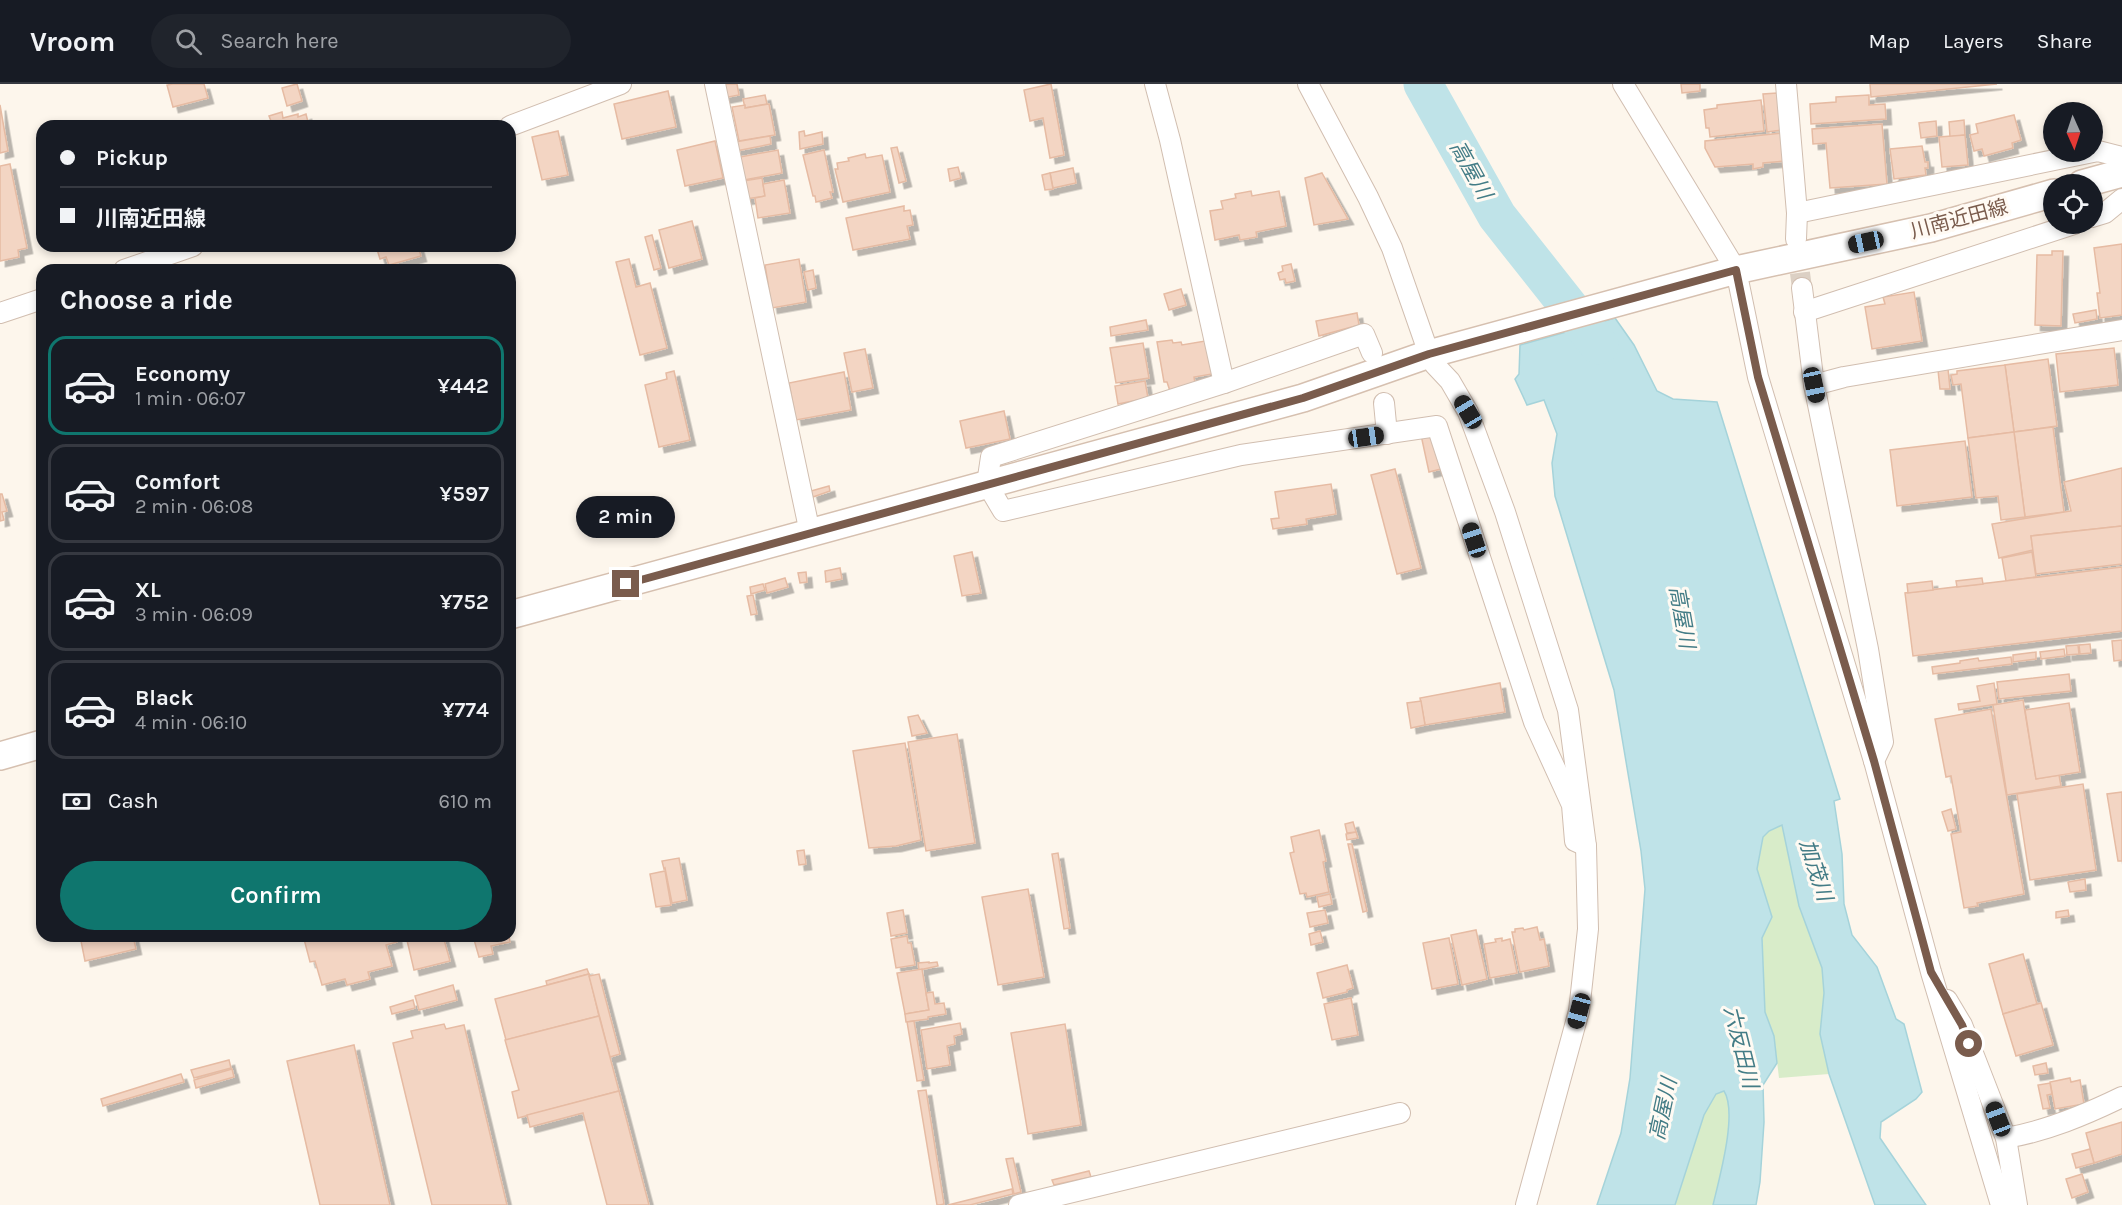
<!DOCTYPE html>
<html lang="en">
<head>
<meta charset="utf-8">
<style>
	:root { --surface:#171b24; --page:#20242c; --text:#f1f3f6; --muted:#9ea1a6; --line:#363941; --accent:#0f766e }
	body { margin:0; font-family:Karla,"Noto Sans JP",sans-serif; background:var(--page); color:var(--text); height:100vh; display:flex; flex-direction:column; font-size:22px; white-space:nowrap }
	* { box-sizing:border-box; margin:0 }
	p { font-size:20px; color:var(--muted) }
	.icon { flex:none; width:33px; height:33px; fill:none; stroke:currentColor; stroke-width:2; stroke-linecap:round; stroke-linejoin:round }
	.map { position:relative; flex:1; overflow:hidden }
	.side { position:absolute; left:36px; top:180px; width:480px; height:678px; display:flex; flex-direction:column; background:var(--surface); border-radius:18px; box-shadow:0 3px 9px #0003 }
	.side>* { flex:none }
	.guide { position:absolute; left:36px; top:36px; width:480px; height:132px; border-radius:18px; box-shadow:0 3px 9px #0003; display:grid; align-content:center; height:132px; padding:0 24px; background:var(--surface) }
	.needle { width:39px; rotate:177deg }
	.buttons { position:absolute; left:2043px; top:18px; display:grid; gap:12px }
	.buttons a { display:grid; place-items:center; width:60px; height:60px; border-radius:50%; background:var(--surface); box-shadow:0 3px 9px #0003; font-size:30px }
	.end { position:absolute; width:27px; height:27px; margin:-14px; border:8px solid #7a5c4d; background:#fff; box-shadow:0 0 0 3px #fff }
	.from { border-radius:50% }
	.bubble { position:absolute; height:42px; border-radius:21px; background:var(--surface); box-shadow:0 3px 9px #0003; font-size:20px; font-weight:600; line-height:42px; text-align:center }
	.car { position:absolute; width:18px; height:36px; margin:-18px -9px; border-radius:8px; box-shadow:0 0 4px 2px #0007; background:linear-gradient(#222 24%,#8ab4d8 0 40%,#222 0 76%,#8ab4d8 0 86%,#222 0) }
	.guide b { display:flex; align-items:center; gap:21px; height:57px; font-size:22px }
	.guide b+b { border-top:2px solid var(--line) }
	.guide i { width:15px; height:15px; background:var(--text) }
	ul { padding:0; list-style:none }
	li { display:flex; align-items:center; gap:18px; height:99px; margin:0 12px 9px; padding:0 12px; border:3px solid var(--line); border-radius:18px }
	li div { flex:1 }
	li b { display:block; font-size:22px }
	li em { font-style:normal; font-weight:600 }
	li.active { border-color:var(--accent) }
	li>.icon { width:54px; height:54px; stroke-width:1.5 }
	h2 { padding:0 24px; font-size:27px; line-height:72px }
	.pay { display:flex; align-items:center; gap:15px; height:66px; padding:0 24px; font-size:22px }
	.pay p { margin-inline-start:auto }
	.action { display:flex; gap:12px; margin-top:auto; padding:12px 24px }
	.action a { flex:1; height:69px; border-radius:36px; background:var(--accent); color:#fff; font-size:24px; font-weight:600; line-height:69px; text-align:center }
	header { display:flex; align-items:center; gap:36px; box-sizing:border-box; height:84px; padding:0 30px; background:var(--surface); border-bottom:2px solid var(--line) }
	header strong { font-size:28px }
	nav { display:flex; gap:33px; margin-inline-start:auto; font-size:21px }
	.search { width:420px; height:54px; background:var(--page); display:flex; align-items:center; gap:15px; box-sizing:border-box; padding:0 21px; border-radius:33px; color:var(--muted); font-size:22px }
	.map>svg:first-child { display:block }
</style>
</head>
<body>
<header>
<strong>Vroom</strong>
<div class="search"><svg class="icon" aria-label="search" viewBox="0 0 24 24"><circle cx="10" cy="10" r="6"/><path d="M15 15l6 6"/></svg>Search here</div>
<nav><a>Map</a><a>Layers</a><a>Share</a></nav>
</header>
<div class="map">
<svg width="2122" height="1121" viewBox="0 0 2122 1121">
	<defs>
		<filter id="shadow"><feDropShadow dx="5.5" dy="5.5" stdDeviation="0" flood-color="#0004"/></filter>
	</defs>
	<rect width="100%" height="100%" fill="#fdf6ec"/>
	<g fill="#d8ecc9">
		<path d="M1782,741L1799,822L1822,884L1824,909L1820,950L1829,990L1779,994L1774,952L1765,928L1762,854L1772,833L1757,785L1763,753L1769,747Z"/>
		<path d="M1724,1007C1738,1031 1720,1094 1713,1121H1675L1704,1031L1716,1010Z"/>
	</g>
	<path fill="#bfe3e8" stroke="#a5d3da" stroke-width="1.5" d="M1615,234L1634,261L1657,307L1673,315L1717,318L1840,715L1834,717L1842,770L1844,820L1852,851L1877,883L1896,935L1904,940L1922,1008L1916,1015L1881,1038L1880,1054L1926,1121H1875L1829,990L1820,950L1824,909L1822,884L1799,822L1782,741L1769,747L1763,753L1757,785L1772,833L1762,854L1765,928L1774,952L1777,979L1763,1001L1764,1038L1760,1098L1756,1121H1713C1719,1095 1738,1029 1724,1007L1716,1010L1704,1031L1675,1121H1597L1621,1049L1630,994L1645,805L1641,767L1614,606L1555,412L1552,379L1557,350L1544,316L1527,321L1515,295L1519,290L1520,261Z"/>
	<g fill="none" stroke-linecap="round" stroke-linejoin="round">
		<path stroke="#bfe3e8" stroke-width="39" d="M1423,0L1497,132L1599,261"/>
	</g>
	<g fill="#f3d5c3" stroke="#e6bba3" stroke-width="1.5" filter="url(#shadow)">
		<path d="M173,0H204L208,14L173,23L167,1Z"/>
		<path d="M297,0L302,17L287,22L282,4Z"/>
		<path d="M720,0H737L739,11L723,14Z"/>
		<path d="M1051,0L1064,71L1050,74L1043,34L1030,37L1024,6Z"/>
		<path d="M1681,0H1700V7L1682,9Z"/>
		<path d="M1870,0H1997L1871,13Z"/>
		<path d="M668,7L676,43L622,55L614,20Z"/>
		<path d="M1777,9L1781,46L1767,48L1763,10Z"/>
		<path d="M765,11L767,20L745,24L743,15Z"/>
		<path d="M1869,11V21L1885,20L1886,35L1811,40L1810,20L1836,18V13Z"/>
		<path d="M1761,16L1764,47L1710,53L1709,44H1706L1704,26L1717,24V21Z"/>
		<path d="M769,20L775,51L739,57L732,23L745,21V24Z"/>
		<path d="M0,21L8,67L0,69Z"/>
		<path d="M282,28L283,34L298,30V33L306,30L309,42H257L271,37L269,32Z"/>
		<path d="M2014,31L2021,56L2012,59L2013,64L1984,72L1982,65L1974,67L1970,51L1978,49L1976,40Z"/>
		<path d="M1964,36L1965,51L1950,53L1949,38Z"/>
		<path d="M1936,37L1937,52L1921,54L1919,39Z"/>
		<path d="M1882,40L1887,100L1830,104L1826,59L1813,60L1812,45Z"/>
		<path d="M558,47L568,91L542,96L532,53Z"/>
		<path d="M804,47L805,52L822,48L823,60L800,65L799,48Z"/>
		<path d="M1782,49L1785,77L1763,79V83L1753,85V80L1715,83L1705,64V57Z"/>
		<path d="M1965,51L1968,81L1942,83L1939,53Z"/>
		<path d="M770,52L771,60L736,67L735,58Z"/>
		<path d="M715,57L723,94L685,102L677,66Z"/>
		<path d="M1922,62L1925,78H1928V84H1925L1926,91L1894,95L1890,65Z"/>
		<path d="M897,63L906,97L899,99L891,64Z"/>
		<path d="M778,66L782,89L744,96L740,73Z"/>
		<path d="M824,66L833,108H830L832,114L816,118L815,112H813L803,71Z"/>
		<path d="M865,70L866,74L882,71L890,108L843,118L835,85H838L837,79L849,77L848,74Z"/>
		<path d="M10,80L27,164L18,166L19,173L0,177V82Z"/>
		<path d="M958,83L961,94L950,97L948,85Z"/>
		<path d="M1073,84L1076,99L1053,104L1050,89Z"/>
		<path d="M1050,89L1053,105L1045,106L1042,91Z"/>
		<path d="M1322,89L1348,135L1314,141L1305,94Z"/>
		<path d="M762,94L765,112L746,115L743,97Z"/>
		<path d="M784,96L790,129L758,134L755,114L765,112L763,100Z"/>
		<path d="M1251,107L1252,112L1279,107L1286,142L1256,148L1257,153L1240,156L1239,151L1215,156L1210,127L1223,125L1221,117L1236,114L1235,110Z"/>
		<path d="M904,122V127L910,126L913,141L907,142L910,155L853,166L846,134Z"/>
		<path d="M692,137L702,175L669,184L659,146Z"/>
		<path d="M652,151L661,184L654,186L645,153Z"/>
		<path d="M2122,160V231L2100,234L2097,209H2100L2094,164Z"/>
		<path d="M376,162H418L421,172L389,181L386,173L380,175Z"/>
		<path d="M2052,167H2063L2061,242L2035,241L2037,171H2052Z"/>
		<path d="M629,175L636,203L650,199L667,264L640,271L616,178Z"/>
		<path d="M799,175L806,218L772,224L765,181Z"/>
		<path d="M1291,180L1295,197L1286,199L1285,195L1280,196L1278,189L1283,187L1282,182Z"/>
		<path d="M813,186L816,204L808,206L804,188Z"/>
		<path d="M1181,205L1186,221L1169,226L1164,210Z"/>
		<path d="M1914,208L1922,257L1872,265L1865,223L1885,220L1883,213Z"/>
		<path d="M2096,226L2097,235L2075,239L2073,230Z"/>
		<path d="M1357,229L1359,241L1319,252L1316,237Z"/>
		<path d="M1146,236L1148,246L1111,252L1110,243Z"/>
		<path d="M1172,256L1173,259L1181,258L1182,261L1205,257L1212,290L1194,293L1195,299L1170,307L1167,298H1164L1157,258Z"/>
		<path d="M1143,259L1149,294L1116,299L1110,264Z"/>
		<path d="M2114,264L2118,301L2060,308L2056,270Z"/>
		<path d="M865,265L873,304L852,308L844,269Z"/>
		<path d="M2048,275L2057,342L2014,348L2005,281Z"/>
		<path d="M2005,281L2014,348L1968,354L1961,300L1953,301L1951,291L1957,290V287Z"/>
		<path d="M1948,285L1950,305H1940L1938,286Z"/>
		<path d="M674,287L690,356L659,363L645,301L667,295L666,289Z"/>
		<path d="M844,288L851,326L796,336L789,299Z"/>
		<path d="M1145,297L1148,314L1118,320L1115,302Z"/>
		<path d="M1004,327L1010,355L966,364L960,337Z"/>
		<path d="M2053,343L2064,428L2025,433L2014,348Z"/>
		<path d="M1433,348L1445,384L1429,388L1421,351Z"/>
		<path d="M2014,348L2025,433L2001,436L1998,412L1976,414L1968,354Z"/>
		<path d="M1965,357L1972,413L1897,422L1890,366Z"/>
		<path d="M2122,384V442L2031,452L2033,466L1999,474L1992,440L2071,427L2064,398Z"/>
		<path d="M1395,385L1421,484L1397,490L1371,391Z"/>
		<path d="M1331,400L1336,430L1306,435L1307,440L1273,445L1271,435L1279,434L1275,408Z"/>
		<path d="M829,402L830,407L813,413L811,407Z"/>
		<path d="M0,410H2L7,427L2,428L4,436L0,437Z"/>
		<path d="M2122,442V480L2036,490L2031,452Z"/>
		<path d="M972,468L981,509L962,512L954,472Z"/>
		<path d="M2032,468L2036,493L2006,497L2002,474Z"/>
		<path d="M2122,483V547L1913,572L1905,509Z"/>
		<path d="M840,484L842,495L826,498L825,487Z"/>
		<path d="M806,488L807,498L800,499L798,489Z"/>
		<path d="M785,494L788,503L767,509L765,500Z"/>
		<path d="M1982,494L1983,500L1957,503L1956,497Z"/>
		<path d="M1932,497L1933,506L1908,509L1907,500Z"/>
		<path d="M763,500L765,506L751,510L750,503Z"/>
		<path d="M753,511L757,530L751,531L747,512Z"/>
		<path d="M2122,556V576L2114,577L2112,557Z"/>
		<path d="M2090,560L2091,569L2080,570L2079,561Z"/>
		<path d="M2078,561L2079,570L2067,571L2066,562Z"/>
		<path d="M2064,565L2065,572L2041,575L2040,568Z"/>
		<path d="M2036,568V575L2013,578V571Z"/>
		<path d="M2011,573L2012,580L1933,590L1932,583L1960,579V577L1978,574L1979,577Z"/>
		<path d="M2069,590L2071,607L1999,615L1997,598Z"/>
		<path d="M1500,599L1505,628L1425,641L1420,614Z"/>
		<path d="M1994,599L1997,620L1959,626L1958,620L1980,617L1977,602Z"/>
		<path d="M2023,616L2036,695L2059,691L2061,702L2007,711L1993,621Z"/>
		<path d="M1421,617L1425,641L1411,644L1407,619Z"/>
		<path d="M2069,619L2080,688L2036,695L2025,626Z"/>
		<path d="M1991,625L2024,810L1977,819L1978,822L1964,824L1951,750L1961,748L1951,692L1946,693L1935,635Z"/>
		<path d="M918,631L927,649L912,652L908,633Z"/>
		<path d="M957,650L975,759L926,767L908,658Z"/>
		<path d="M905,659L921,756L896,762L869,764L853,667Z"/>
		<path d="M2083,700L2096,786L2030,796L2017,710Z"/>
		<path d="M2122,708V777H2118L2107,710Z"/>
		<path d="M1951,725L1956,745L1948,747L1942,728Z"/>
		<path d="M1353,738L1356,748L1347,749L1345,740Z"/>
		<path d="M1319,746L1326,777L1323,778L1329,808L1307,813L1306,809L1300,810L1290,769L1294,768L1291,753Z"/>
		<path d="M1356,748L1358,754L1347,756L1346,750Z"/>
		<path d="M1348,760H1352L1367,827L1363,828Z"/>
		<path d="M804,766L806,780L799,781L797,767Z"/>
		<path d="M1058,769L1070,844L1064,845L1052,770Z"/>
		<path d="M679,774L687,816L672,819L665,784L664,785L662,777Z"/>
		<path d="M665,787L671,821L656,823L650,790Z"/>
		<path d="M2085,795L2086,806L2070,808L2068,798Z"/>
		<path d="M1028,805L1044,893L998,901L982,813Z"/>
		<path d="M1330,810L1332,820L1319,823L1317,813Z"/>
		<path d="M903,826L907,849L891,852L887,829Z"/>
		<path d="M1325,826L1328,839L1310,843L1307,829Z"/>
		<path d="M2068,826L2069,832L2056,834V828Z"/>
		<path d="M1537,843L1540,856L1544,855L1549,882L1520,888L1512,848H1515V845L1523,844L1524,846Z"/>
		<path d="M1476,846L1487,895L1462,901L1451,851Z"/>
		<path d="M1320,847L1323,858L1311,861L1309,850Z"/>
		<path d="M80,852H133L136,865L85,877Z"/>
		<path d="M308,852H396L397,858L386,861L392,882L368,888L370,895L347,901L345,895L322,901L315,877L310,878L304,855L308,854Z"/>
		<path d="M406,852H443L450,877L414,886Z"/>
		<path d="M473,852H509L510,858L491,862L493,870L479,873Z"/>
		<path d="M907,852L908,859H911L915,881L896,884L891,855Z"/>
		<path d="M1449,854L1458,900L1432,905L1423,859Z"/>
		<path d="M1502,854V857L1510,855L1517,889L1490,894L1484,860L1496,858L1495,855Z"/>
		<path d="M2023,870L2037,920L2003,930L1989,880Z"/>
		<path d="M929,878V879L937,878L938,882L919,886L918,879Z"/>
		<path d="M1347,881L1353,904L1347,906V908L1323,914L1317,889Z"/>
		<path d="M587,885L589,890L547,901L546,897Z"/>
		<path d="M922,885L929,926L905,930L897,889Z"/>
		<path d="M589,890L599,932L506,956L495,915Z"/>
		<path d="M599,890L620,970L610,973L589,892Z"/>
		<path d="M453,901L457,916L419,926L415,912Z"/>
		<path d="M933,908L935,920L944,919L946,930L928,933V935L906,938L905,930L929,926L926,909Z"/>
		<path d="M1351,914L1358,951L1332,956L1324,920Z"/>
		<path d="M413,916L415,924L392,930L390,923Z"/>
		<path d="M2041,919L2053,961L2016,972L2003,930Z"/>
		<path d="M599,932L619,1007L518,1034L512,1008L519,1006L505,956Z"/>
		<path d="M914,937L924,996L917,997L907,938Z"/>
		<path d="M960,939L962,950L954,952L955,960L947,962L950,981L927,985L921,946Z"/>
		<path d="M444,940L446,945L464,941L507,1121H432L393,959L413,954L411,947Z"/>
		<path d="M1065,940L1081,1041L1028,1050L1011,949Z"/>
		<path d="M354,961L390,1121H320L287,977Z"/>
		<path d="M229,976L231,984L194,994L191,986Z"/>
		<path d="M2046,979L2048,989L2035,991L2033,982Z"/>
		<path d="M232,985L234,993L196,1004L194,996Z"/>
		<path d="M181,990L184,998L103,1022L101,1015Z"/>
		<path d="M2070,994L2071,998L2080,996L2084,1020L2055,1025L2050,998Z"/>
		<path d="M2050,999L2052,1010L2047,1011L2050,1024L2043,1025L2038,1001Z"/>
		<path d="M926,1006L944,1120L940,1121H937L918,1007Z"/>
		<path d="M619,1007L649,1121H607L583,1029L530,1043L527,1031Z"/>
		<path d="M2122,1038V1070L2094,1079L2086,1049Z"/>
		<path d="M2090,1065L2094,1079L2076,1084L2072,1070Z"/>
		<path d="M1013,1074L1021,1108L1014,1110L1006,1075Z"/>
		<path d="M1089,1087L1091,1093L1054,1101L1052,1096Z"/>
		<path d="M2082,1090L2088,1108L2072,1114L2066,1095Z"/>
		<path d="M1012,1105L1013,1110L970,1121H948Z"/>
	</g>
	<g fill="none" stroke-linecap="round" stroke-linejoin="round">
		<path stroke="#dcd0c4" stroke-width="20" stroke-dasharray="20 10" stroke-linecap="butt" d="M1796,159L1802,204"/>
		<g stroke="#d1beb0" stroke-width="22">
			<g id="minor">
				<path d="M715,0L810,449"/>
				<path d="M1155,0L1170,56L1224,299"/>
				<path d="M1308,0L1368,113L1392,164L1429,270L1435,281L1450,297L1468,328L1505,428L1568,626L1586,762L1588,845L1579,927L1526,1121"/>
				<path d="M1623,0L1736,186L1758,293L1874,677L1931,888L2001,1121"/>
				<path d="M1786,0L1797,129L1796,155"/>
				<path d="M510,42L621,0"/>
				<path d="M1797,129L2098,67L2122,73"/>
				<path d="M2092,133L2105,129L2122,115"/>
				<path d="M124,186L193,162"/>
				<path d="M1802,204L1814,301L1868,565L1883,658L1874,677"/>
				<path d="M1804,228L2074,140"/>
				<path d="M0,229L42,215"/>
				<path d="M1372,269L1364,250L1224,299L991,373L987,400L1003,427L1241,371L1437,342L1534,638L1572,721L1575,757L1586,762"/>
				<path d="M1814,301L1844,293L2122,246"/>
				<path d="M1384,319L1387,350"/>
				<path d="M1947,916L1962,941L2006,1054L2017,1121"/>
				<path d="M2006,1054C2047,1047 2085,1031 2122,1013"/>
				<path d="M1019,1121L1400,1029"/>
			</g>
		</g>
		<g stroke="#d6c0b0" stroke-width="30">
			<g id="secondary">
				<path d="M2082,100L2122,89"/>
				<path d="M510,531L1303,314L1429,270L1736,186L1931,144L2054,109"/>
				<path d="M0,672L42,660"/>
			</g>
		</g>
		<use href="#minor" stroke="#fff" stroke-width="20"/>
		<use href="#secondary" stroke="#fff" stroke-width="27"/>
	</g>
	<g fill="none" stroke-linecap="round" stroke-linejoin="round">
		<path stroke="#7a5c4d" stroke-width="8" d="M626,500L1303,314L1429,270L1736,186L1758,293L1874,677L1931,888L1962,941L1969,960"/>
	</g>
	<g text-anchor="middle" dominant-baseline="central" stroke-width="6" stroke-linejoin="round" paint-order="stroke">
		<g font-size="20" fill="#7a5c4d" stroke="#fffaf3">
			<text transform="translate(1959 135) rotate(-15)">川南近田線</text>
		</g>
		<g font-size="21" font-style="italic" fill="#437c86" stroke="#fffaf3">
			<text transform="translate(1471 86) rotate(61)">高屋川</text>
			<text transform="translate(1682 533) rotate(80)">高屋川</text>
			<text transform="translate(1816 786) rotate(72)">加茂川</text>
			<text transform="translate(1741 963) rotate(76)">六反田川</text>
			<text transform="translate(1663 1025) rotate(-78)">高屋川</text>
		</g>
	</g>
</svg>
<div class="buttons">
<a><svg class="needle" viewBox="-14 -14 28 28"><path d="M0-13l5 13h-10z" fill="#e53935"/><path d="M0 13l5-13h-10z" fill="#9ea1a6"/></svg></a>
<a><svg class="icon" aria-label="locate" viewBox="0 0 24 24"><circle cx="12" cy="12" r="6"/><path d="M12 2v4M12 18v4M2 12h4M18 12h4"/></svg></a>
</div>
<i class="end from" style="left:1969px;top:960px"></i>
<i class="end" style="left:626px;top:500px"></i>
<div class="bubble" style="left:576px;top:412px;width:99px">2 min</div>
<i class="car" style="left:1866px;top:158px;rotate:258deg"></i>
<i class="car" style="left:1814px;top:301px;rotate:168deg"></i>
<i class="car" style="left:1468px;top:328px;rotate:329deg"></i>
<i class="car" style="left:1366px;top:353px;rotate:82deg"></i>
<i class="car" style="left:1474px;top:456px;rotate:342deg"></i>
<i class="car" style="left:1579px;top:927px;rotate:195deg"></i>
<i class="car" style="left:1998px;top:1035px;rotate:339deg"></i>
<div class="guide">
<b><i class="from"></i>Pickup</b>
<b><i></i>川南近田線</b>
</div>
<section class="side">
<h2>Choose a ride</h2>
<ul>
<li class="active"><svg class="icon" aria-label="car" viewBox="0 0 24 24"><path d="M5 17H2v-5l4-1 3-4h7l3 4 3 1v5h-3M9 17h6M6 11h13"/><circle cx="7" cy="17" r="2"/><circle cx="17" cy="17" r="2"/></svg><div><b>Economy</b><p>1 min · 06:07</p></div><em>¥442</em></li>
<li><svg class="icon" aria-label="car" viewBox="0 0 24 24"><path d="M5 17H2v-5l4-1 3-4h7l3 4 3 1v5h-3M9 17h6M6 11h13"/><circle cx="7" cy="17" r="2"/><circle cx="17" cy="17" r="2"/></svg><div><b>Comfort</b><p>2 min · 06:08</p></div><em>¥597</em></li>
<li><svg class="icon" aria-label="car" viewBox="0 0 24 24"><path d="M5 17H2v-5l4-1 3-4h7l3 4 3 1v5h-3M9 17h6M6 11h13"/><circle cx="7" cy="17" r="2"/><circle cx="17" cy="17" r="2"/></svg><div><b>XL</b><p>3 min · 06:09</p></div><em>¥752</em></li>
<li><svg class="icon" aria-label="car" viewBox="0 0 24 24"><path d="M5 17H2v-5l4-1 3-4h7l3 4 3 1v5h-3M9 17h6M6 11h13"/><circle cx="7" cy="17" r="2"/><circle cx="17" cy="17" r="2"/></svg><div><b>Black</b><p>4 min · 06:10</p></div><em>¥774</em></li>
</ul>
<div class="pay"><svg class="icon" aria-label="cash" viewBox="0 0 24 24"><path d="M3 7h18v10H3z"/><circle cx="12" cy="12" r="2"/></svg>Cash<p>610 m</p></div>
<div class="action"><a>Confirm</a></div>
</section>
</div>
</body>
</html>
